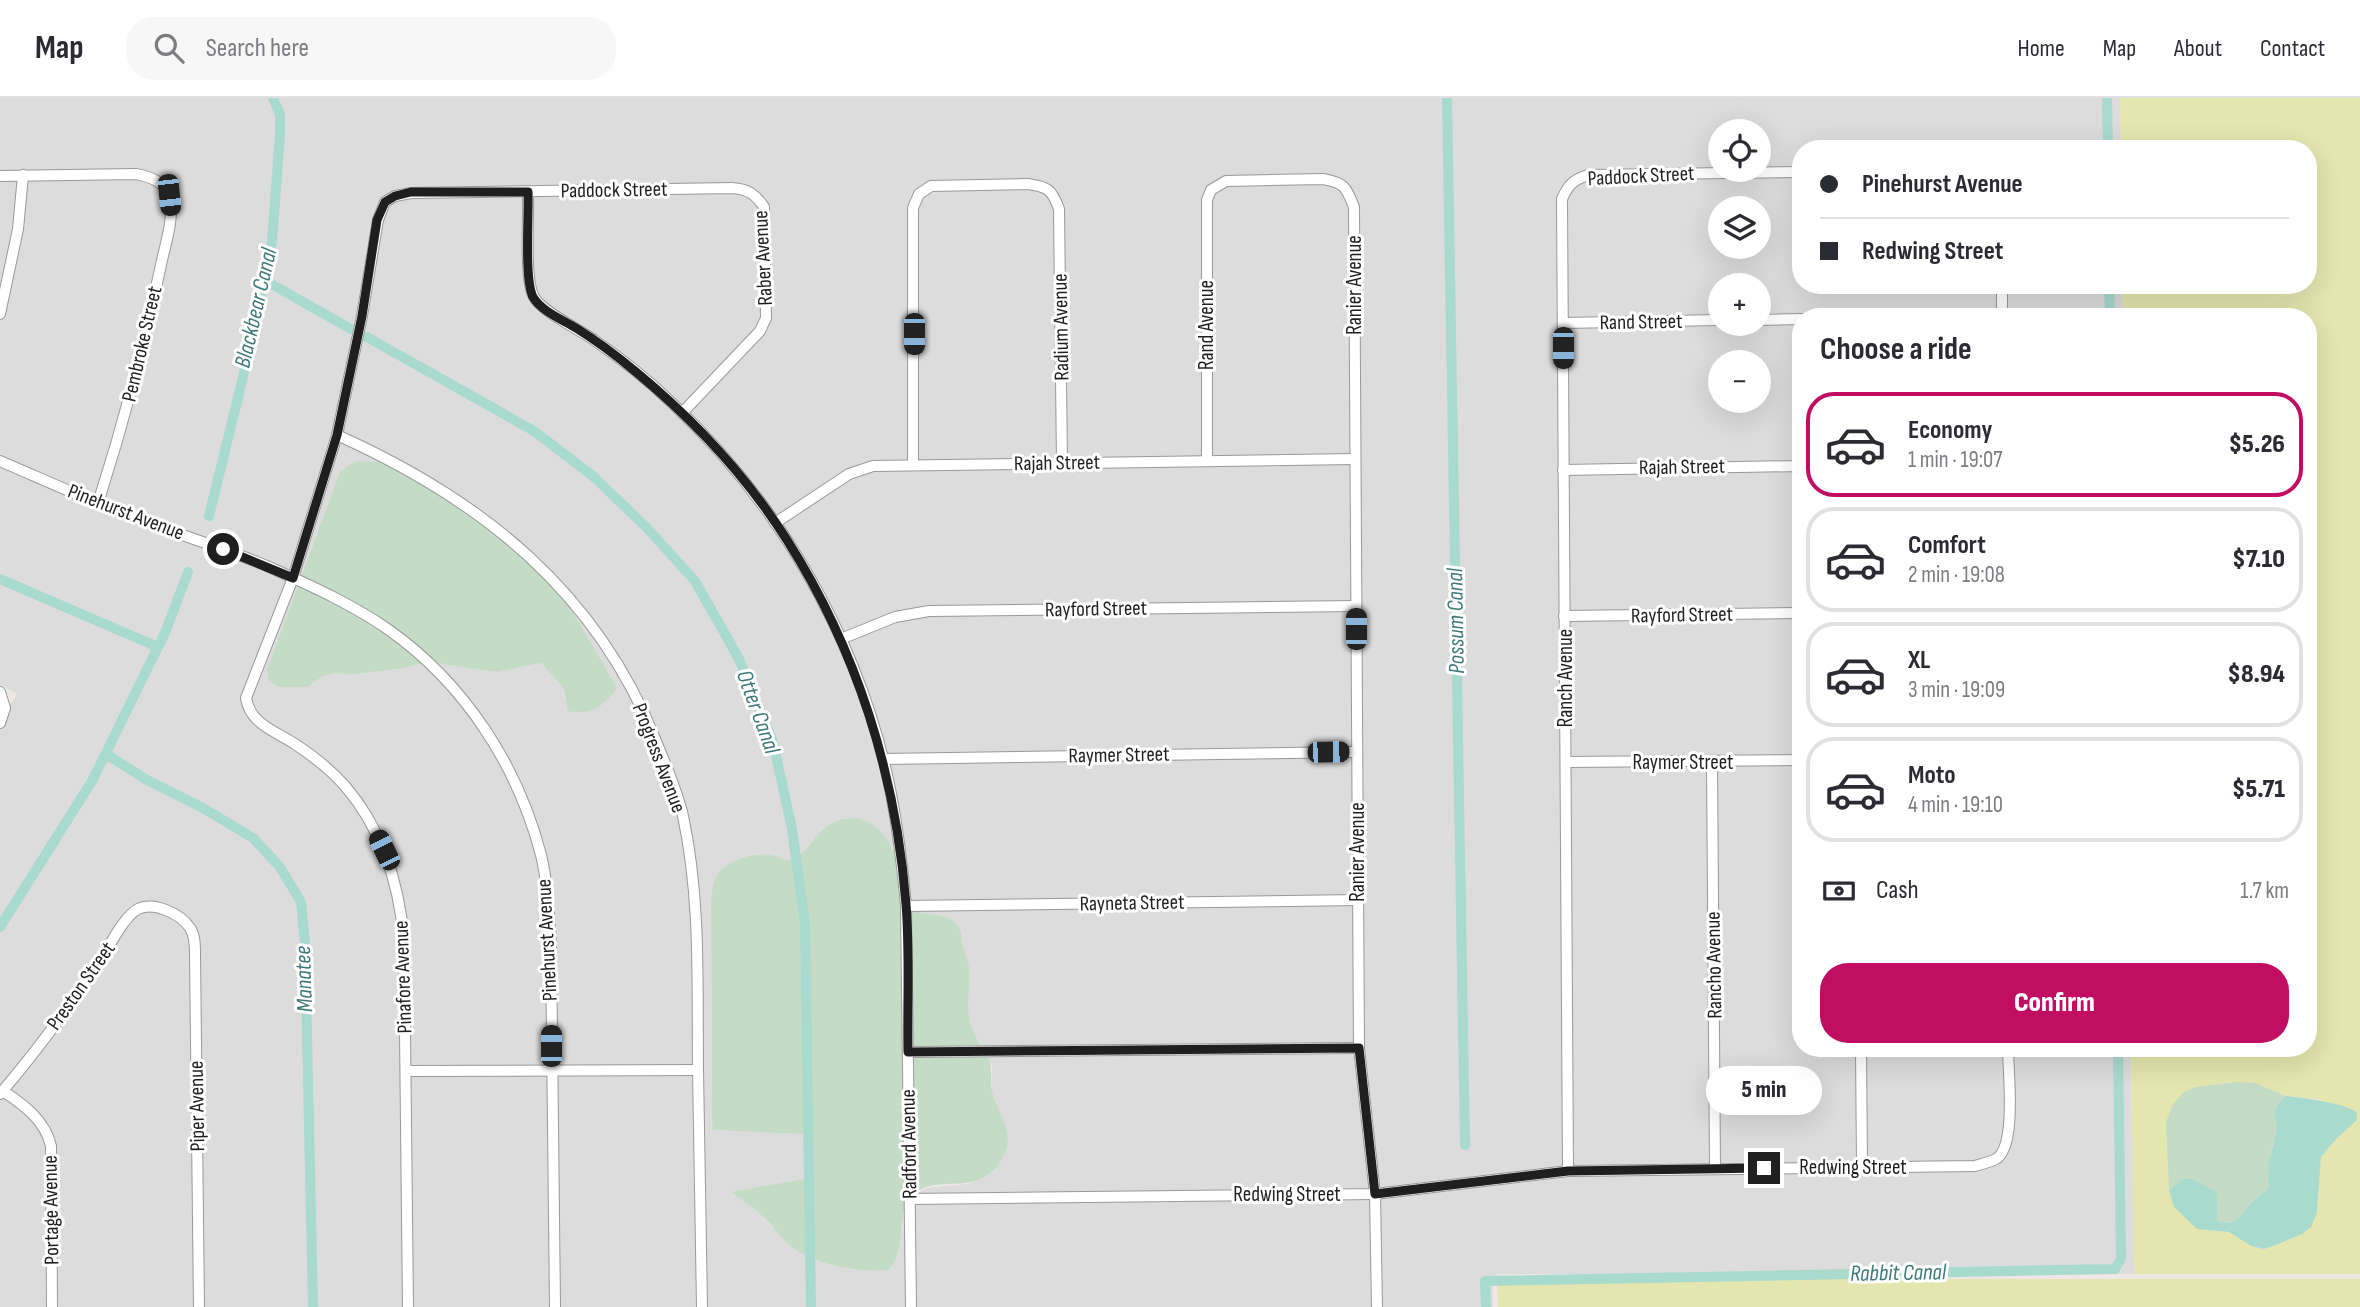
<!DOCTYPE html>
<html lang="en">
<head>
<meta charset="utf-8">
<style>
	:root { --surface:#fff; --page:#f7f7f7; --text:#2b2b33; --muted:#7c7c81; --line:#e1e1e2; --accent:#c10d62 }
	body { margin:0; font-family:"Sofia Sans Condensed",sans-serif; background:var(--page); color:var(--text); height:100vh; display:flex; flex-direction:column; font-size:26px; white-space:nowrap }
	* { box-sizing:border-box; margin:0 }
	p { font-size:23px; color:var(--muted) }
	.icon { flex:none; width:38px; height:38px; fill:none; stroke:currentColor; stroke-width:2; stroke-linecap:round; stroke-linejoin:round }
	.map { position:relative; flex:1; overflow:hidden }
	.side { position:absolute; left:1792px; top:210px; width:525px; height:749px; display:flex; flex-direction:column; background:var(--surface); border-radius:28px; box-shadow:0 7px 28px #0002 }
	.side>* { flex:none }
	.top-card { position:absolute; left:1792px; top:42px; width:525px; height:154px; border-radius:28px; box-shadow:0 7px 28px #0002; display:grid; align-content:center; height:154px; padding:0 28px; background:var(--surface) }
	.fabs { position:absolute; left:1708px; top:21px; display:grid; gap:14px }
	.fabs a { display:grid; place-items:center; width:63px; height:63px; border-radius:50%; background:var(--surface); box-shadow:0 7px 28px #0002; font-size:35px }
	.end { position:absolute; width:32px; height:32px; margin:-16px; border:9px solid #1f1f1f; background:#fff; box-shadow:0 0 0 4px #fff }
	.from { border-radius:50% }
	.bubble { position:absolute; height:49px; border-radius:24px; background:var(--surface); box-shadow:0 7px 28px #0002; font-size:23px; font-weight:800; line-height:49px; text-align:center }
	.car { position:absolute; width:21px; height:42px; margin:-21px -10px; border-radius:9px; box-shadow:0 0 5px 2px #0007; background:linear-gradient(#222 24%,#8ab4d8 0 40%,#222 0 76%,#8ab4d8 0 86%,#222 0) }
	.top-card b { display:flex; align-items:center; gap:24px; height:66px; font-size:26px }
	.top-card b+b { border-top:2px solid var(--line) }
	.top-card i { width:18px; height:18px; background:var(--text) }
	ul { padding:0; list-style:none }
	li { display:flex; align-items:center; gap:21px; height:105px; margin:0 14px 10px; padding:0 14px; border:4px solid var(--line); border-radius:28px }
	li div { flex:1 }
	li b { display:block; font-size:26px }
	li em { font-style:normal; font-weight:800 }
	li.active { border-color:var(--accent) }
	li>.icon { width:63px; height:63px; stroke-width:1.5 }
	h2 { padding:0 28px; font-size:32px; line-height:84px }
	.pay { display:flex; align-items:center; gap:18px; height:77px; padding:0 28px; font-size:26px }
	.pay p { margin-inline-start:auto }
	.button { display:flex; gap:14px; margin-top:auto; padding:14px 28px }
	.button a { flex:1; height:80px; border-radius:28px; background:var(--accent); color:#fff; font-size:28px; font-weight:800; line-height:80px; text-align:center }
	header { display:flex; align-items:center; gap:42px; box-sizing:border-box; height:98px; padding:0 35px; background:var(--surface); border-bottom:2px solid var(--line) }
	header strong { font-size:33px }
	nav { display:flex; gap:38px; margin-inline-start:auto; font-size:24px }
	.search { width:490px; height:63px; background:var(--page); display:flex; align-items:center; gap:18px; box-sizing:border-box; padding:0 24px; border-radius:28px; color:var(--muted); font-size:26px }
	.map>svg:first-child { display:block }
</style>
</head>
<body>
<header>
<strong>Map</strong>
<div class="search"><svg class="icon" aria-label="search" viewBox="0 0 24 24"><circle cx="10" cy="10" r="6"/><path d="M15 15l6 6"/></svg>Search here</div>
<nav><a>Home</a><a>Map</a><a>About</a><a>Contact</a></nav>
</header>
<div class="map">
<svg width="2360" height="1209" viewBox="0 0 2360 1209">
	<rect width="100%" height="100%" fill="#efe7e6"/>
	<path fill="#dddcdc" fill-rule="evenodd" d="M0,0H2120L2121,51H1801V187H2122L2123,219H1801V950H2131L2134,1176H1497L1493,1181V1209H0V623L17,596L0,587ZM1720,33H1759V72H1720ZM1720,110H1759V149H1720ZM1720,187H1759V226H1720ZM1720,264H1759V303H1720ZM355,363L605,606L564,601L563,589L541,565L496,574L429,564L404,570L351,577L336,575L323,578L308,589L267,571L340,374ZM828,727L884,740L894,751L906,808L921,816L940,818L962,838L969,919L975,941L992,969V993L996,1005L999,1065L992,1074L980,1081L967,1086L927,1090L911,1098L902,1111V1129L854,1172L807,1158L770,1127L760,1115L732,1095L804,1081L805,1035L714,1032L712,1021L711,807L740,761L771,757L788,763L793,761L808,752Z"/>
	<g fill="#e4e6af" fill-rule="evenodd">
		<path d="M2120,0H2360V1176H2134L2131,950H2308V219H2123L2122,187H2308V51H2121ZM2237,984L2254,985L2287,998L2317,1001L2339,1009H2349L2337,1040L2321,1059L2317,1113L2302,1136L2264,1151L2251,1148L2229,1134L2212,1133L2175,1109L2170,1095L2168,1064L2217,986Z"/>
		<path d="M1497,1181H2360V1209H1498Z"/>
	</g>
	<g fill="#c4dcc5">
		<path d="M355,363L380,364L399,369L432,381L455,396L564,499L617,590C604,608 591,618 568,613L563,589L541,565L496,574L429,564L404,570L351,577L336,575L323,578L308,589H278L269,582L267,571L340,374Z"/>
		<path d="M843,721C848,721 855,720 860,721C895,729 904,784 914,813C927,818 949,815 958,828C962,834 962,842 963,849C965,855 968,862 969,869C971,888 965,909 971,927C975,940 982,949 988,960C993,970 990,981 992,992C996,1014 1016,1033 1004,1057C981,1104 937,1072 912,1098C894,1116 909,1146 889,1172C861,1175 816,1167 793,1150C780,1140 771,1125 758,1114C750,1107 740,1102 731,1094L804,1081L805,1036L713,1032L712,1021L711,807C712,797 712,788 716,779C725,762 754,754 772,757C777,758 783,761 788,763C810,754 811,741 827,728C831,725 838,723 843,721Z"/>
		<path d="M2237,984L2255,985L2286,998L2280,1003L2274,1014L2277,1030L2271,1055L2268,1090C2263,1096 2255,1100 2250,1106C2240,1118 2235,1130 2217,1122L2214,1092C2191,1082 2191,1076 2169,1092L2166,1024L2173,1006L2184,994L2196,989Z"/>
	</g>
	<path fill="#a9dace" d="M2286,998C2300,999 2350,1006 2357,1015L2356,1023L2337,1040L2321,1059L2317,1114L2311,1129L2302,1136L2276,1147L2264,1151L2251,1148L2229,1134L2197,1131L2174,1109L2169,1092L2184,1081H2192L2214,1092L2217,1099V1122C2235,1130 2240,1118 2250,1106C2255,1100 2263,1096 2268,1090L2269,1065L2277,1030L2274,1014L2280,1003Z"/>
	<g fill="none" stroke-linecap="round" stroke-linejoin="round">
		<g stroke="#a9dace" stroke-width="10">
			<path d="M1447,0L1465,1047"/>
			<path d="M2107,0L2108,51"/>
			<path d="M264,182L351,231"/>
			<path d="M2109,187L2110,219"/>
			<path d="M367,239L534,333L594,379L647,430L695,483L739,561L773,644L792,731L805,826L811,1209"/>
			<path d="M209,418L242,283L272,144L280,37V17L273,0"/>
			<path d="M0,481L158,549"/>
			<path d="M106,656L147,682L203,710L253,740L280,769L301,804L305,845L313,1209"/>
			<path d="M0,829L92,683L165,535L188,474"/>
			<path d="M1486,1209L1485,1183L2115,1171L2121,1161L2118,950"/>
		</g>
		<g stroke="#999" stroke-width="12">
			<g id="minor">
				<path d="M0,78L136,76C150,79 165,83 169,99C175,120 165,146 161,167C144,248 123,327 98,405"/>
				<path d="M528,94C529,117 524,182 534,199C541,213 580,232 594,242C622,261 648,282 672,305C778,404 855,536 887,677C897,720 902,764 906,808L911,1209"/>
				<path d="M0,216L18,131L23,77"/>
				<path d="M1942,219H1986"/>
				<path d="M2002,219V187"/>
				<path d="M1759,222L1801,221"/>
				<path d="M1563,225L1720,222"/>
				<path d="M337,337C482,402 596,493 656,643C666,668 677,692 683,718C701,802 697,886 698,971C699,1050 701,1130 702,1209"/>
				<path d="M0,363C42,381 84,400 127,417C173,435 221,449 267,468C309,487 352,506 389,532C465,586 518,668 541,757C548,786 549,817 551,847L555,1209"/>
				<path d="M1207,363V102L1211,92L1226,83L1323,81C1345,85 1346,89 1354,109L1359,950L1375,1096L1377,1209"/>
				<path d="M913,366V110L919,96L931,88L1028,86C1049,89 1052,92 1059,111L1062,365"/>
				<path d="M1563,372L1801,368"/>
				<path d="M775,425L849,376L873,368L1355,361"/>
				<path d="M1564,518L1801,515"/>
				<path d="M841,541L895,519L929,513L1356,508"/>
				<path d="M0,594L5,610L0,625"/>
				<path d="M883,661L1356,654"/>
				<path d="M1566,664L1801,662"/>
				<path d="M1712,664L1715,1070"/>
				<path d="M906,808L1358,802"/>
				<path d="M1861,950L1862,1068"/>
				<path d="M908,954L1359,950"/>
				<path d="M406,973L698,972"/>
				<path d="M3,993C24,1007 45,1022 51,1048L52,1209"/>
				<path d="M0,996C36,954 69,909 100,863C109,849 124,818 138,811C154,803 181,816 190,830C195,837 195,847 195,856L199,1209"/>
				<path d="M1568,1073L1562,101C1568,87 1573,82 1588,77L1801,74"/>
				<path d="M910,1101L1375,1096L1568,1073L1975,1068C1982,1066 1990,1064 1996,1061C2017,1049 2008,973 2008,950"/>
				<path d="M408,1209L404,842C399,785 383,732 345,688C331,672 313,658 295,646C275,633 250,626 246,600L293,480L337,337L362,218L378,122L385,104L395,98L411,95L732,90C748,91 755,96 764,109L766,220L760,233L682,315"/>
			</g>
		</g>
		<use href="#minor" stroke="#fff" stroke-width="10"/>
	</g>
	<g fill="none" stroke-linecap="round" stroke-linejoin="round">
		<path stroke="#1f1f1f" stroke-width="9" d="M223,451L293,480L337,337L362,218L377,122L385,104L395,98L411,94H528C529,117 524,181 533,199C541,213 563,222 576,230C597,243 617,258 636,274C694,322 747,379 787,442C857,552 896,677 906,806C910,855 907,905 908,954L1359,950L1375,1096L1568,1073L1764,1070"/>
	</g>
	<g text-anchor="middle" dominant-baseline="central" stroke-width="6" stroke-linejoin="round" paint-order="stroke">
		<g font-size="21" fill="#1f1f1f" stroke="#fff">
			<text transform="translate(1641 78) rotate(-3)">Paddock Street</text>
			<text transform="translate(614 92) rotate(-1)">Paddock Street</text>
			<text transform="translate(763 160) rotate(-93)">Raber Avenue</text>
			<text transform="translate(1354 187) rotate(-90)">Ranier Avenue</text>
			<text transform="translate(1641 224) rotate(-1)">Rand Street</text>
			<text transform="translate(1206 227) rotate(-90)">Rand Avenue</text>
			<text transform="translate(1061 229) rotate(-91)">Radium Avenue</text>
			<text transform="translate(142 246) rotate(-77)">Pembroke Street</text>
			<text transform="translate(1057 365) rotate(-1)">Rajah Street</text>
			<text transform="translate(1682 369) rotate(-1)">Rajah Street</text>
			<text transform="translate(126 414) rotate(21)">Pinehurst Avenue</text>
			<text transform="translate(1096 511) rotate(-1)">Rayford Street</text>
			<text transform="translate(1682 517) rotate(-1)">Rayford Street</text>
			<text transform="translate(1565 580) rotate(-90)">Ranch Avenue</text>
			<text transform="translate(1119 657) rotate(-1)">Raymer Street</text>
			<text transform="translate(659 660) rotate(69)">Progress Avenue</text>
			<text x="1683" y="664">Raymer Street</text>
			<text transform="translate(1357 754) rotate(-90)">Ranier Avenue</text>
			<text transform="translate(1132 805) rotate(-1)">Rayneta Street</text>
			<text transform="translate(547 842) rotate(-93)">Pinehurst Avenue</text>
			<text transform="translate(1714 867) rotate(-91)">Rancho Avenue</text>
			<text transform="translate(403 879) rotate(-92)">Pinafore Avenue</text>
			<text transform="translate(81 888) rotate(-55)">Preston Street</text>
			<text transform="translate(197 1008) rotate(-91)">Piper Avenue</text>
			<text transform="translate(909 1046) rotate(-91)">Radford Avenue</text>
			<text x="1853" y="1069">Redwing Street</text>
			<text x="1287" y="1096">Redwing Street</text>
			<text transform="translate(51 1112) rotate(-91)">Portage Avenue</text>
		</g>
		<g font-size="23" font-style="italic" fill="#3e797b" stroke="#fff">
			<text transform="translate(256 210) rotate(-77)">Blackbear Canal</text>
			<text transform="translate(1456 523) rotate(-91)">Possum Canal</text>
			<text transform="translate(758 614) rotate(70)">Otter Canal</text>
			<text transform="translate(304 881) rotate(-92)">Manatee</text>
			<text transform="translate(1898 1175) rotate(-1)">Rabbit Canal</text>
		</g>
	</g>
</svg>
<div class="fabs">
<a><svg class="icon" aria-label="locate" viewBox="0 0 24 24"><circle cx="12" cy="12" r="6"/><path d="M12 2v4M12 18v4M2 12h4M18 12h4"/></svg></a>
<a><svg class="icon" aria-label="layers" viewBox="0 0 24 24"><path d="M12 4l9 5-9 5-9-5zM3 14l9 5 9-5"/></svg></a>
<a>+</a>
<a>−</a>
</div>
<i class="end from" style="left:223px;top:451px"></i>
<i class="end" style="left:1764px;top:1070px"></i>
<div class="bubble" style="left:1706px;top:968px;width:116px">5 min</div>
<i class="car" style="left:169px;top:97px;rotate:174deg"></i>
<i class="car" style="left:914px;top:236px;rotate:180deg"></i>
<i class="car" style="left:1563px;top:250px;rotate:180deg"></i>
<i class="car" style="left:1356px;top:531px;rotate:0deg"></i>
<i class="car" style="left:1328px;top:654px;rotate:89deg"></i>
<i class="car" style="left:384px;top:752px;rotate:334deg"></i>
<i class="car" style="left:551px;top:948px;rotate:0deg"></i>
<div class="top-card">
<b><i class="from"></i>Pinehurst Avenue</b>
<b><i></i>Redwing Street</b>
</div>
<section class="side">
<h2>Choose a ride</h2>
<ul>
<li class="active"><svg class="icon" aria-label="car" viewBox="0 0 24 24"><path d="M5 17H2v-5l4-1 3-4h7l3 4 3 1v5h-3M9 17h6M6 11h13"/><circle cx="7" cy="17" r="2"/><circle cx="17" cy="17" r="2"/></svg><div><b>Economy</b><p>1 min · 19:07</p></div><em>$5.26</em></li>
<li><svg class="icon" aria-label="car" viewBox="0 0 24 24"><path d="M5 17H2v-5l4-1 3-4h7l3 4 3 1v5h-3M9 17h6M6 11h13"/><circle cx="7" cy="17" r="2"/><circle cx="17" cy="17" r="2"/></svg><div><b>Comfort</b><p>2 min · 19:08</p></div><em>$7.10</em></li>
<li><svg class="icon" aria-label="car" viewBox="0 0 24 24"><path d="M5 17H2v-5l4-1 3-4h7l3 4 3 1v5h-3M9 17h6M6 11h13"/><circle cx="7" cy="17" r="2"/><circle cx="17" cy="17" r="2"/></svg><div><b>XL</b><p>3 min · 19:09</p></div><em>$8.94</em></li>
<li><svg class="icon" aria-label="car" viewBox="0 0 24 24"><path d="M5 17H2v-5l4-1 3-4h7l3 4 3 1v5h-3M9 17h6M6 11h13"/><circle cx="7" cy="17" r="2"/><circle cx="17" cy="17" r="2"/></svg><div><b>Moto</b><p>4 min · 19:10</p></div><em>$5.71</em></li>
</ul>
<div class="pay"><svg class="icon" aria-label="cash" viewBox="0 0 24 24"><path d="M3 7h18v10H3z"/><circle cx="12" cy="12" r="2"/></svg>Cash<p>1.7 km</p></div>
<div class="button"><a>Confirm</a></div>
</section>
</div>
</body>
</html>
